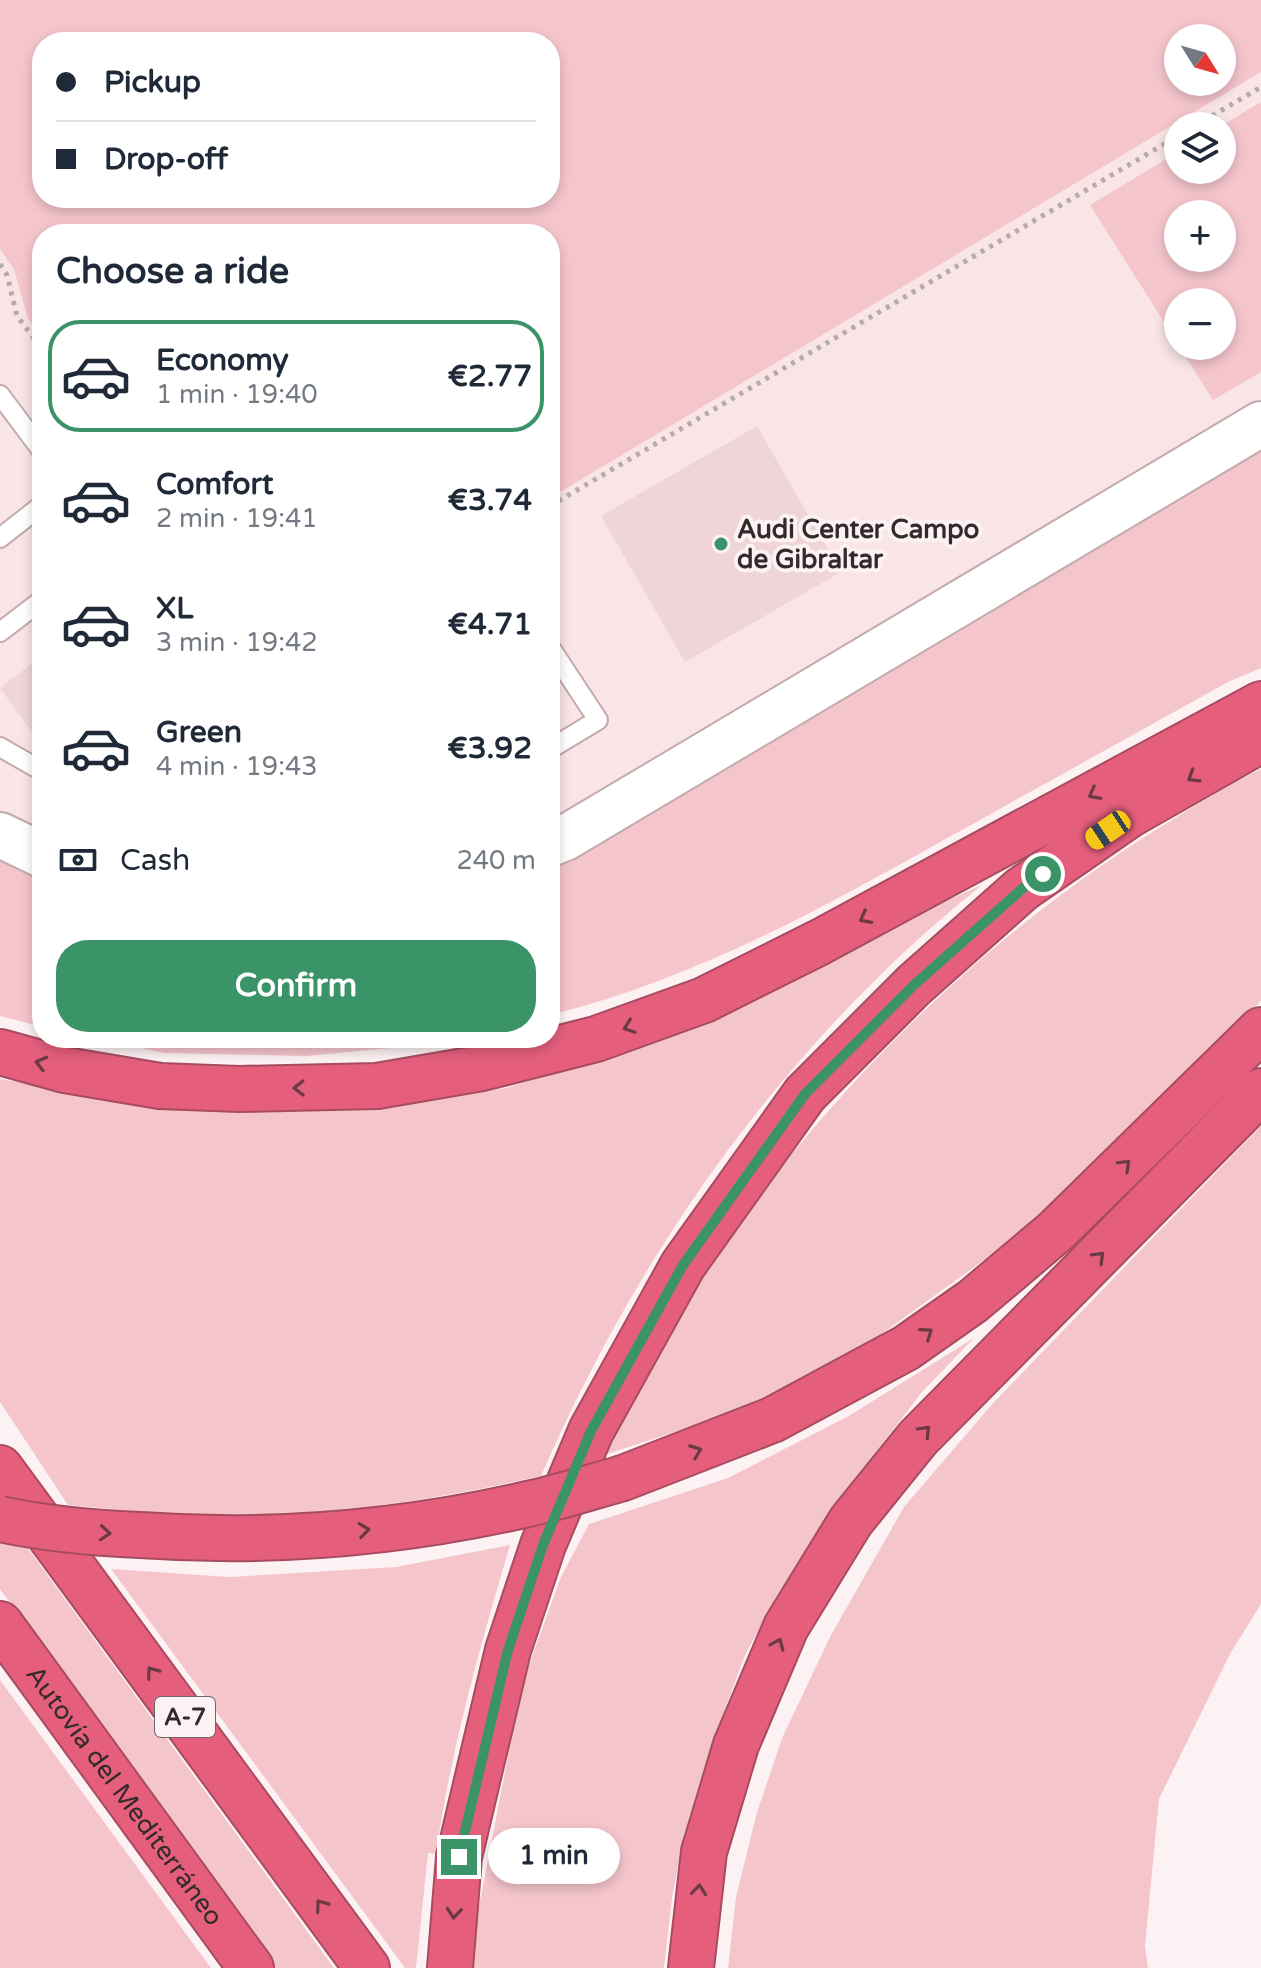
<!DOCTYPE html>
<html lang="en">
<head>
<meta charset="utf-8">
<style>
	:root { --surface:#fff; --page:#f2f2f3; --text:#1f2937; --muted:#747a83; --line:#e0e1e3; --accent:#3b9368 }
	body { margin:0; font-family:"Varela Round",sans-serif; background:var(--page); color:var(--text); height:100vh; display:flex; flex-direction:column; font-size:30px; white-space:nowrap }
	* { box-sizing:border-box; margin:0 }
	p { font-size:26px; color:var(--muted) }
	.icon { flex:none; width:44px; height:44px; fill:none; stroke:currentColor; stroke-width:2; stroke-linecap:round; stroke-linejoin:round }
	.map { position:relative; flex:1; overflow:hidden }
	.panel { position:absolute; left:32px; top:224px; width:528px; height:824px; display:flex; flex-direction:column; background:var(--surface); border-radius:32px; box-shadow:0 4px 12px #0003 }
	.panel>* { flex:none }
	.banner { position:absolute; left:32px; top:32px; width:528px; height:176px; border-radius:32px; box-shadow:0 4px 12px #0003; display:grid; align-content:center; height:176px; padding:0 24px; background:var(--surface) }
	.needle { width:52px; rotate:127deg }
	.controls { position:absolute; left:1164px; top:24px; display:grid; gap:16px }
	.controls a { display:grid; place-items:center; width:72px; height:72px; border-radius:50%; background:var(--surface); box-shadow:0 4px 12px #0003; font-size:40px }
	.end { position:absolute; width:36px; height:36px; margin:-18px; border:10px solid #3b9368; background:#fff; box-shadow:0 0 0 4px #fff }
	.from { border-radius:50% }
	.bubble { position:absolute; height:56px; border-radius:28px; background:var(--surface); box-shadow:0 4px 12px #0003; font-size:26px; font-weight:700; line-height:56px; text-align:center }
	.car { position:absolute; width:24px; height:48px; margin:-24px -12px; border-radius:10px; box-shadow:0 0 6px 2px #0007; background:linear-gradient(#f5c518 24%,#345 0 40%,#f5c518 0 76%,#345 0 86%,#f5c518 0) }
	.banner b { display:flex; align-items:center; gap:28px; height:76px; font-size:30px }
	.banner b+b { border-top:2px solid var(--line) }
	.banner i { width:20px; height:20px; background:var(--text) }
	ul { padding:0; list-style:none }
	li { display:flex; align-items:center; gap:24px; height:112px; margin:0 16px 12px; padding:0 8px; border:4px solid transparent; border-radius:32px }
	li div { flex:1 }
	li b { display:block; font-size:30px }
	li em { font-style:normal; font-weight:700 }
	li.current { border-color:var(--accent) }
	li>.icon { width:72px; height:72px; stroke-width:1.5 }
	h2 { padding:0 24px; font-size:36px; line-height:96px }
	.pay { display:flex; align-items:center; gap:20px; height:88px; padding:0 24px; font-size:30px }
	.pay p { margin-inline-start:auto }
	.button { display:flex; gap:16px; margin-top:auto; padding:16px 24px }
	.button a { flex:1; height:92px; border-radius:32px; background:var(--accent); color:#fff; font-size:32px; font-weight:700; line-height:92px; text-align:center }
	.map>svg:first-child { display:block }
</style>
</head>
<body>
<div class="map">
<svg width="1261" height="1968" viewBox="0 0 1261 1968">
	<rect width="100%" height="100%" fill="#fdf2f3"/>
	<path fill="#f9e4e6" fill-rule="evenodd" d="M0,0H1261V595L550,945V234H42V916L0,903ZM1178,38H1222V82H1178ZM42,42H550V198H42ZM1178,126H1222V170H1178ZM1178,214H1222V258H1178ZM1178,302H1222V346H1178Z"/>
	<g fill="#f5c5cc" fill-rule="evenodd">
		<path d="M0,0H1261V72L550,498V234H42V337L28,319L14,269L0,249ZM1178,38H1222V82H1178ZM42,42H550V198H42Z"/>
		<path d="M1261,102V372L1213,400L1179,346H1222V302H1178V344L1090,205L1178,152V170H1222L1221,126ZM1178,214H1222V258H1178Z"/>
		<path d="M1261,441V668L1228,682C1133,735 1037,788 942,841C817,911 690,981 550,1015V861Z"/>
		<path d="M1261,769V1001L1042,1218L876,1338L760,1400L681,1430L604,1455C643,1380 681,1304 730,1235C847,1072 995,928 1167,823C1198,804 1228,785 1261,769Z"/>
		<path d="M0,849L42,867V1027L0,1016Z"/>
		<path d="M982,885C787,1041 640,1248 541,1476C438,1499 332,1516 227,1517C174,1517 120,1509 68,1505L0,1402V1079L136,1103L244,1112L389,1108L506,1088L639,1048L758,998L917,914Z"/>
		<path d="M95,1038H457L432,1044L306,1056L164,1053Z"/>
		<path d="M1261,1126V1604L1230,1654L1159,1799L1145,1946L1148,1968H728L736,1897L757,1812L783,1736L831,1635L904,1507L994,1402Z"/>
		<path d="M974,1338L922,1392L849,1487L777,1597L745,1655L708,1755L684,1834L672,1898L664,1968H474L477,1916L522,1684L561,1577L589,1524L728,1478L847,1417Z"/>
		<path d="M0,1510L334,1968H275L0,1589Z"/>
		<path d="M510,1545C480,1647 451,1748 436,1854L428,1853L416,1968H405L111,1569L229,1577L396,1567Z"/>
		<path d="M0,1680L211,1968H0Z"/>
	</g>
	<g fill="#efd5d8">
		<path d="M757,426L841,572L685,662L601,516Z"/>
		<path d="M42,656V745L0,688Z"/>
	</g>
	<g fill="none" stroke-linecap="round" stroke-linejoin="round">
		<g stroke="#c3aaad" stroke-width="22">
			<g id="service">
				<path d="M0,395L42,451"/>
				<path d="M0,538L42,505"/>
				<path d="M0,632L42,600"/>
				<path d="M550,647L598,720L550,749"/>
				<path d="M0,747L42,771"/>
			</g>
		</g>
		<g stroke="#c3aaad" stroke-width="48">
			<g id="tertiary">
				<path d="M0,835L42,855"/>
				<path d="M550,844L565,838L1261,424"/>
			</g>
		</g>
		<g stroke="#a74c60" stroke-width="48">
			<g id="motorway">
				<path d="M0,1052L65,1070L160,1086L239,1089L377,1086L482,1068L596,1039L704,1000L820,942L1261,704"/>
				<path d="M0,1468L367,1968"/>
				<path d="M623,1478L772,1420L906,1348L973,1301L1056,1231L1261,1030"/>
				<path id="s1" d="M0,1624L251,1968"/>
				<path d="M450,1968L459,1857L508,1650L543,1545L591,1431L683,1265L805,1094L914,985L1022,889L1129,815L1261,740"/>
				<path d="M691,1968L704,1852L736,1745L786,1627L851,1521L918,1438L1261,1091"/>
			</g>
		</g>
		<g stroke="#b5abac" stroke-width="5" stroke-dasharray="4 6" stroke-linecap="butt">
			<path d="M1195,126L1261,87"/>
			<path d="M0,264L7,275L17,316L42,349"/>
			<path d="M550,506L1178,136"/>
		</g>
		<use href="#service" stroke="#fff" stroke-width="18"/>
		<use href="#tertiary" stroke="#fff" stroke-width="44"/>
		<use href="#motorway" stroke="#e55f7d" stroke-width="44"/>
		<g stroke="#a74c60" stroke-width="48" stroke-linecap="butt">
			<path id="motorway-bridge" d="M0,1519C46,1529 93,1533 140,1535C269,1544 402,1533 528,1504C560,1497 591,1487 623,1478"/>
		</g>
		<use href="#motorway-bridge" stroke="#e55f7d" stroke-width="44"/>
	</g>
	<defs><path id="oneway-chevron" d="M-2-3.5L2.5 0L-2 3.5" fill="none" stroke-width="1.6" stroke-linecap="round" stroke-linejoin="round" transform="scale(2)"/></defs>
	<g stroke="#693a44">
		<use href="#oneway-chevron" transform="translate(1193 777) rotate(149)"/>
		<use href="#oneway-chevron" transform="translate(1094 794) rotate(152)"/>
		<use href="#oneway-chevron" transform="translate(865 918) rotate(152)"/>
		<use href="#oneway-chevron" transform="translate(629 1027) rotate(160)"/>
		<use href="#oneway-chevron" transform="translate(41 1063) rotate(-165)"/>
		<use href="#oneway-chevron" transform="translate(299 1088) rotate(179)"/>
		<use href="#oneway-chevron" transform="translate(1125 1165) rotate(-44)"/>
		<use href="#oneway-chevron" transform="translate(1099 1257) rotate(-45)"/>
		<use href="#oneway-chevron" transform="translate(927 1333) rotate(-35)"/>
		<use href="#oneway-chevron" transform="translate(925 1431) rotate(-46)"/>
		<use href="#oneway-chevron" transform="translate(696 1451) rotate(-21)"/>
		<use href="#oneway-chevron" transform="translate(364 1530) rotate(-7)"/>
		<use href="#oneway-chevron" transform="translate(105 1533) rotate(4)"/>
		<use href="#oneway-chevron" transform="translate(778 1644) rotate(-67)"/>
		<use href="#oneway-chevron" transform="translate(152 1672) rotate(-126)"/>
		<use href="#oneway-chevron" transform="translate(699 1890) rotate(-84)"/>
		<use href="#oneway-chevron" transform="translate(321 1905) rotate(-126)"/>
		<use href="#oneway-chevron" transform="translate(454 1913) rotate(95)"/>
	</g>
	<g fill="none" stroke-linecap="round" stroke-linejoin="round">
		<path stroke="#3b9368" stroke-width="10" d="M459,1857L508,1650L543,1545L591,1431L683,1265L805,1094L914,985L1022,889L1043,874"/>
	</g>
	<circle fill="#3b9368" stroke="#fdf2f3" stroke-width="3" cx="721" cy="544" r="8"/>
	<g text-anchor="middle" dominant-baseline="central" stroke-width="8" stroke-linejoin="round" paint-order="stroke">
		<rect fill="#fdf2f3" stroke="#706667" stroke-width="2" x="155" y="1697" width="60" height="40" rx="6"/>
		<g font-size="24" font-weight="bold" fill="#342a2b">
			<text x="185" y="1717">A-7</text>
		</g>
		<g font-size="26" font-weight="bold" fill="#342a2b" stroke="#fdf2f3" text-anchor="start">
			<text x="737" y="529">Audi Center Campo<tspan x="737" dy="30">de Gibraltar</tspan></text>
		</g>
		<g font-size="26" fill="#342a2b" stroke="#fdf2f3">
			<text stroke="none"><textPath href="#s1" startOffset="212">Autovía del Mediterráneo</textPath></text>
		</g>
	</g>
</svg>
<div class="controls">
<a><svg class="needle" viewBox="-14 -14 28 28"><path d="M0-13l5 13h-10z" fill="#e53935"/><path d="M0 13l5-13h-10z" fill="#747a83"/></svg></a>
<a><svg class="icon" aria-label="layers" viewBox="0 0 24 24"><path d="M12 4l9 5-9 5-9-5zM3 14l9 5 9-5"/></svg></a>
<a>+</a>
<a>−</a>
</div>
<i class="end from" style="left:1043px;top:874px"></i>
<i class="end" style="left:459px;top:1857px"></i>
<div class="bubble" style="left:488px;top:1828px;width:132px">1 min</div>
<i class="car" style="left:1108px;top:830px;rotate:236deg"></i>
<div class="banner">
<b><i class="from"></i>Pickup</b>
<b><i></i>Drop-off</b>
</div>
<section class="panel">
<h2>Choose a ride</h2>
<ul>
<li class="current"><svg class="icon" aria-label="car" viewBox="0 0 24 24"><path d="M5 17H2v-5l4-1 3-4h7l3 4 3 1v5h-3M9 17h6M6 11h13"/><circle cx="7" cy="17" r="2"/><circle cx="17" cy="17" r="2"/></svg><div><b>Economy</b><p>1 min · 19:40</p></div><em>€2.77</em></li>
<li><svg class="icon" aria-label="car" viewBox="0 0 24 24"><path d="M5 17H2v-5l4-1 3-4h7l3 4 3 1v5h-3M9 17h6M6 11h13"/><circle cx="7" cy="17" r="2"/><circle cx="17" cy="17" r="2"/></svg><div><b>Comfort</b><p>2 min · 19:41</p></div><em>€3.74</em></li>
<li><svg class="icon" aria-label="car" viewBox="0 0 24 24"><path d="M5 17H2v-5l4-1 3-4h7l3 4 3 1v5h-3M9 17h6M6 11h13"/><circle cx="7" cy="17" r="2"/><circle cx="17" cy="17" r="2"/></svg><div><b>XL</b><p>3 min · 19:42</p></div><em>€4.71</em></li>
<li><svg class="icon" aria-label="car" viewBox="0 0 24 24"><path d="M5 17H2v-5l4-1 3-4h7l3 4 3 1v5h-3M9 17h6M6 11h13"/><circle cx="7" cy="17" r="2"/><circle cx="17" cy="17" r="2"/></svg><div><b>Green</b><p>4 min · 19:43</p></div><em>€3.92</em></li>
</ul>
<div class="pay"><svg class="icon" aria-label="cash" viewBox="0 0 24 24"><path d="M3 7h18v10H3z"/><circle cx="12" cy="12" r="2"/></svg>Cash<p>240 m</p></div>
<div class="button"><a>Confirm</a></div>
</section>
</div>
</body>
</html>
